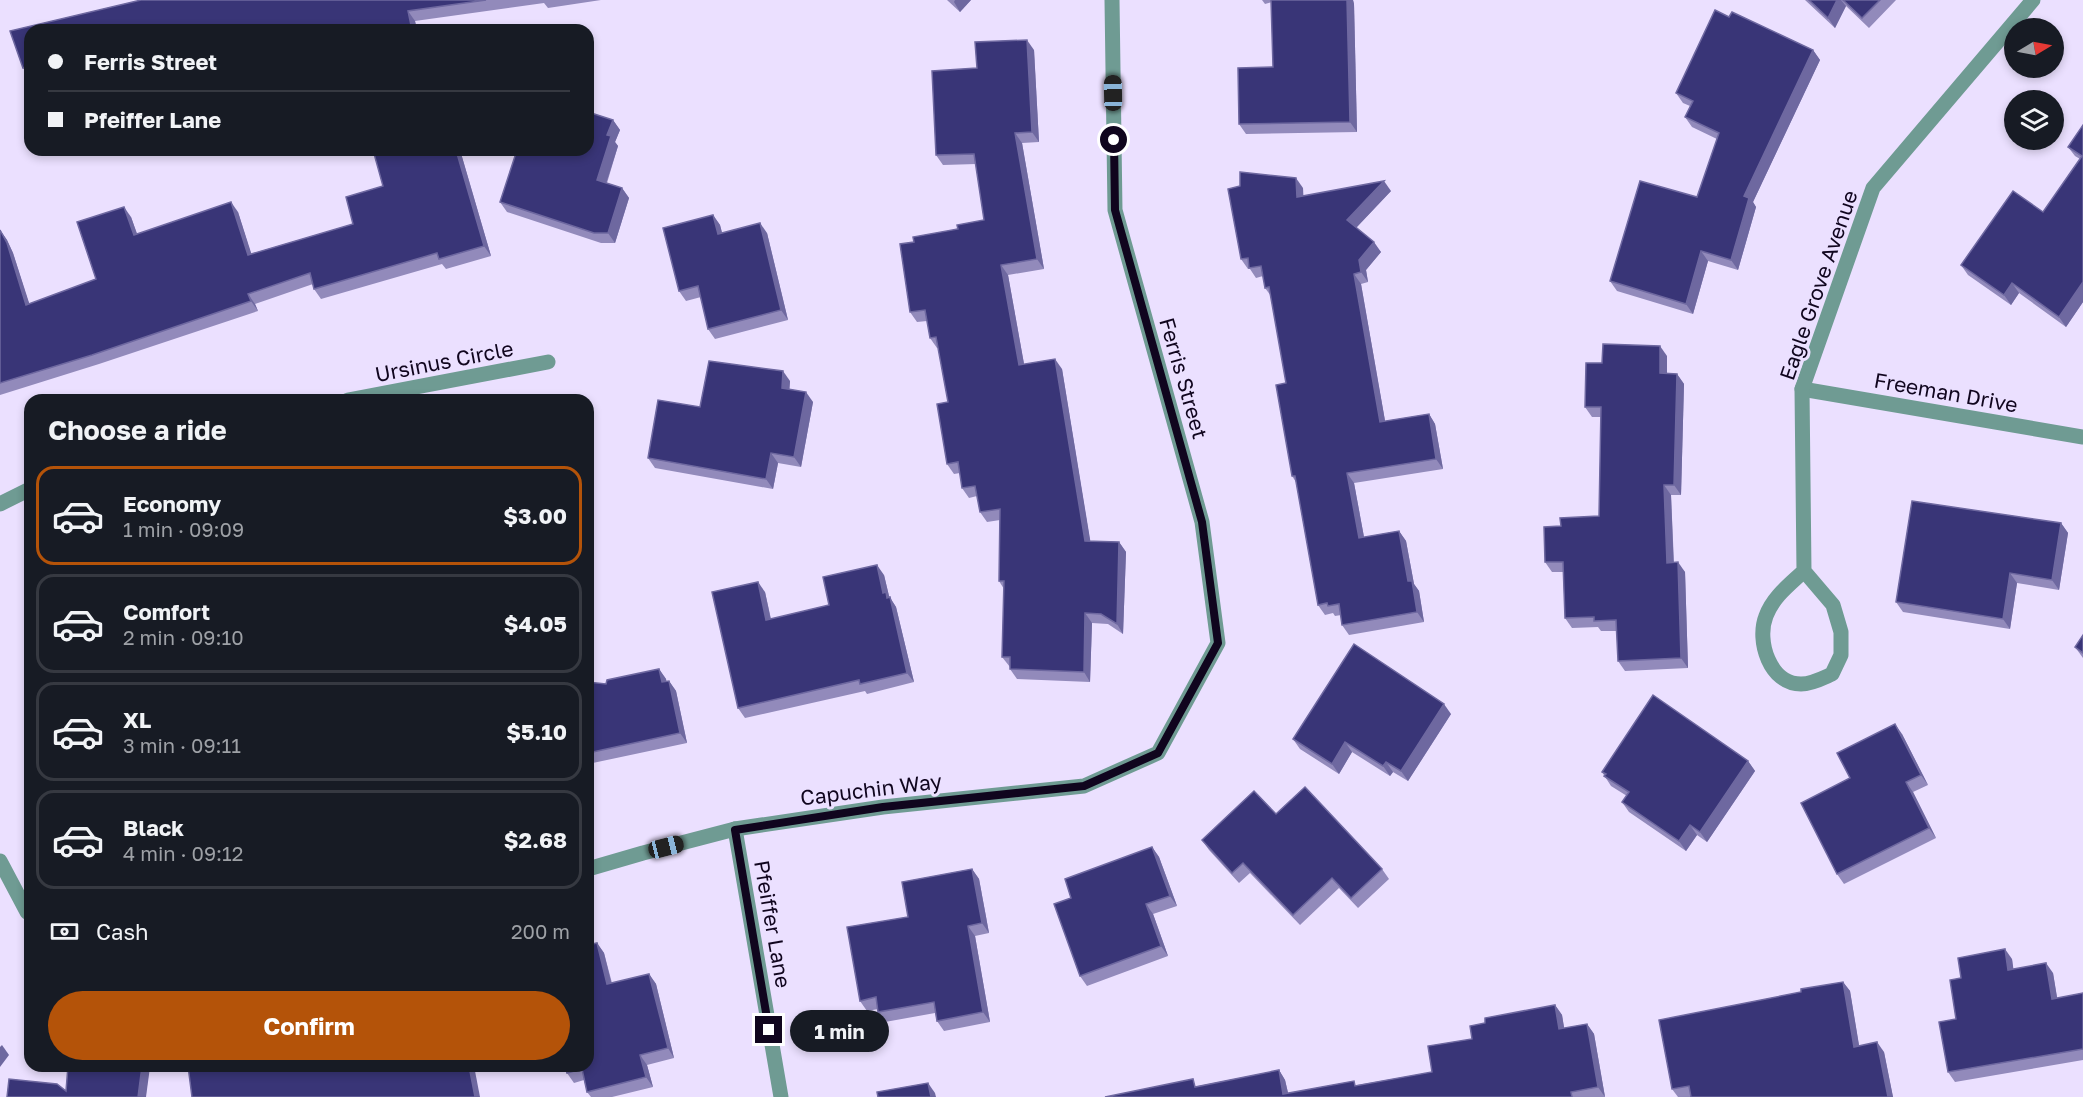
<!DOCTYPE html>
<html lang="en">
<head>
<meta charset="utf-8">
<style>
	:root { --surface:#171b24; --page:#20242c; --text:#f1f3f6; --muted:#9ea1a6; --line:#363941; --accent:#b45309 }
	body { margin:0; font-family:"Golos Text",sans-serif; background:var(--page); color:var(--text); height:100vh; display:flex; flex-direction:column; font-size:22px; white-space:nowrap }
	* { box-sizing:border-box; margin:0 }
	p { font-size:20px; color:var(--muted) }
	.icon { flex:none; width:33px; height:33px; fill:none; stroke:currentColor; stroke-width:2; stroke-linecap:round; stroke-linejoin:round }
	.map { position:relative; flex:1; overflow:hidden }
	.sheet { position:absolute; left:24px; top:394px; width:570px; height:678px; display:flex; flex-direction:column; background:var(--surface); border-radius:18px; box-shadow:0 3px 9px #0003 }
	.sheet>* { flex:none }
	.top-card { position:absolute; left:24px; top:24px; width:570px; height:132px; border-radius:18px; box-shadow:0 3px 9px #0003; display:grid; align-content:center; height:132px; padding:0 24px; background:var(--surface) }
	.needle { width:39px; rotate:80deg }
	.fabs { position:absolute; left:2004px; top:18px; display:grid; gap:12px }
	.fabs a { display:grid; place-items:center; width:60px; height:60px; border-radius:50%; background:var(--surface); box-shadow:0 3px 9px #0003; font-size:30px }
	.end { position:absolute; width:27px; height:27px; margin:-14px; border:8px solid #10051e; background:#fff; box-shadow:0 0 0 3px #fff }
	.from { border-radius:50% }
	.bubble { position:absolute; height:42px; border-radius:21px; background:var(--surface); box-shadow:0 3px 9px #0003; font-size:20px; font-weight:700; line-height:42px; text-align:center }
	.car { position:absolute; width:18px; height:36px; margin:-18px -9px; border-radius:8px; box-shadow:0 0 4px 2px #0007; background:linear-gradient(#222 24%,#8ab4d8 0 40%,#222 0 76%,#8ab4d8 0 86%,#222 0) }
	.top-card b { display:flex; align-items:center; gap:21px; height:57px; font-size:22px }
	.top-card b+b { border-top:2px solid var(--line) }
	.top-card i { width:15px; height:15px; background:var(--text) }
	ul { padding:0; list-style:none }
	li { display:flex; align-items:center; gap:18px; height:99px; margin:0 12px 9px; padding:0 12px; border:3px solid var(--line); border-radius:18px }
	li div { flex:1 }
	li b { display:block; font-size:22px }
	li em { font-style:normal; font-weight:700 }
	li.selected { border-color:var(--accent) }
	li>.icon { width:54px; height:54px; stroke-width:1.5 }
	h2 { padding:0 24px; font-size:27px; line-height:72px }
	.pay { display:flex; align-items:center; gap:15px; height:66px; padding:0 24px; font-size:22px }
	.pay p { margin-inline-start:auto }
	.cta { display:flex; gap:12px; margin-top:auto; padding:12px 24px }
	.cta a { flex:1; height:69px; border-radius:36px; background:var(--accent); color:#fff; font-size:24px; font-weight:700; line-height:69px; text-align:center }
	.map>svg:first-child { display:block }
</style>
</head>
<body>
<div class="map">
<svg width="2083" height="1097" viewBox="0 0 2083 1097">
	<rect width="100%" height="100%" fill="#ebe0ff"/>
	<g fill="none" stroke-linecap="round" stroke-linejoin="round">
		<g stroke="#6f9b93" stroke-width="15">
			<path d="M1802,389L2083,437"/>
			<path d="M348,400L548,362"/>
			<path d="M0,504L30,489"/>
			<path d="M1804,571C1789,585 1773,597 1766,616C1756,641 1770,684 1801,684C1812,684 1823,678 1832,674L1841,655V632L1833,605L1804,571L1802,389L1873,188L2033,0"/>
			<path d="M735,829L781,1097"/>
			<path d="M0,861L27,912L30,914"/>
			<path d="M588,869L643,853L735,829L883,807L1084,786L1158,753L1218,643L1202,522L1115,210L1112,0"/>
		</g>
	</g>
	<g fill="#928abb">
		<path d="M141,0H601L548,8L544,3L415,21L417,30H30V77L23,68L10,31Z"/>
		<path d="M947,0H971L960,12Z"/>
		<path d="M1262,0H1353L1354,4L1357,132L1246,134L1239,124L1273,67L1272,2L1265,4Z"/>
		<path d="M1805,0H1896L1869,28L1846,6L1835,28Z"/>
		<path d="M1729,17L1813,50L1820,60L1753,202L1756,207L1738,270L1708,261L1693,314L1617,291L1610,281L1697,197L1717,139L1692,127L1685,117L1690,106L1683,103L1676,93Z"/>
		<path d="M1034,50L1039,142L1022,143L1044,269L1008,275L1024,364L1062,369L1090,541L1119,542L1126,552L1123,634L1108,624L1092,623L1090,682L1017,679L1010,669V667L1002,657L1004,589L999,581L1000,520L987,522L980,512L977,496L969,498L962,488L960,473L954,474L947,464L948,402L938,348H937L930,338L927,321L917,322L910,312L914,242L984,220L976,164L943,165L936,155L977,68Z"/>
		<path d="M613,120L620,130L615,142L618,146L607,183L622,188L629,198L615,243H601L507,212L500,202Z"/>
		<path d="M2083,125V302L2066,327L2019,293L2011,305L1968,275L1961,265L2043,212L2080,159L2075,156L2068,147Z"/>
		<path d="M373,150H460L491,256L446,269L442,264L321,299L314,289L313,284L255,304L258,311L99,364L0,395V230L7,240L13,253L29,304L96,279L131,217L137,234L238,212L251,254L353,224L383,186Z"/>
		<path d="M1303,188V196L1391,191L1356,228L1381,252L1366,270L1368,282L1361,284L1385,421L1429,414L1435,424L1443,469L1354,483L1364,537L1399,531L1406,541L1414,584L1419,591L1424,622L1349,635L1342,625L1341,615L1335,616L1333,613L1325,615L1318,605L1296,482L1292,476L1286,383L1271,296L1265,288L1263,276L1256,278L1250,269H1248L1241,259Z"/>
		<path d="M713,215L720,225L722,233H767L788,320L715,339L708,329L701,297L686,301L679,291Z"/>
		<path d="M1667,356V373L1677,374L1684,384L1681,495H1671L1674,563L1685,572L1688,668L1625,671L1618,661L1617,631H1601L1598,627L1572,628L1565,618L1563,572H1552L1545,562L1561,526L1599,516L1601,417H1592L1585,407L1602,363Z"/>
		<path d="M790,381L789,389L813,402L801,467L778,463L773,489L655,468L648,458L700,407Z"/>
		<path d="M2061,523L2068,533L2059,590L2017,583L2010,629L1903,612L1896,602Z"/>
		<path d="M884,575L889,596L896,607L914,682L867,694L865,691L745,718L738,708L765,592L771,619L829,605Z"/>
		<path d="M2083,635V658L2075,647Z"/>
		<path d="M659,669L666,679V681H669L676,691L687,743L588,764V682L606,684Z"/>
		<path d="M1451,714L1408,781L1393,772L1390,776L1352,752L1339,774L1300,749L1293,739Z"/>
		<path d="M1902,734L1928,785L1913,792L1936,838L1844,884L1837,874L1850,778Z"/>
		<path d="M1748,761L1755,771L1707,842L1697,835L1686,851L1629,812L1622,802L1627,796L1611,786L1602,772Z"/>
		<path d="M1276,814L1382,869L1389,879L1358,908L1339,888L1300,925L1250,873L1239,883L1209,850L1202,840Z"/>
		<path d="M1152,847L1159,857L1177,906L1153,914L1168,956L1087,986L1080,976L1071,898Z"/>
		<path d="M972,869L979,879L989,933L975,936L990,1022L944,1031L937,1021L935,1013L885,1022L878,1012V1009L867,1011L860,1001L908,917Z"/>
		<path d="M597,943L604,953L612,983L649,974L656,984L674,1058L647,1065L653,1087L612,1097H591L587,1092L584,1080L574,1083L567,1073Z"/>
		<path d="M2012,959L2013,969L2053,973L2057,998L2083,993V1060L1955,1082L1948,1072L1961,978Z"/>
		<path d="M1843,982L1850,991L1859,1046L1884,1052L1893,1097H1678L1672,1089L1801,992Z"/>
		<path d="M1555,1005L1562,1015L1564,1028L1587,1024L1594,1034L1605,1097H1105L1198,1086L1279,1070L1285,1080L1288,1093L1357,1085L1432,1072L1472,1039L1485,1023Z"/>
		<path d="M188,1066H478V1070L475,1071Z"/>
	</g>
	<g fill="#6e68a0">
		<path d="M955,0H971L960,12L954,2Z"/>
		<path d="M1347,0H1353L1354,4L1357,132L1350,122Z"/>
		<path d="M1837,0H1841L1846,6L1835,28L1828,18Z"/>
		<path d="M408,11L415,21L417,30H412Z"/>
		<path d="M1027,40L1034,50L1039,142L1032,132Z"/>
		<path d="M1813,50L1820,60L1753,202L1756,207L1738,270L1731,260L1744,196Z"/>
		<path d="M613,120L620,130L615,142L618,146L604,190L597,180L607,135Z"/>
		<path d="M1015,133L1022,143L1044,269L1037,259Z"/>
		<path d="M456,150H460L491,256L484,246Z"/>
		<path d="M1296,178L1303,188L1304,207L1297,197Z"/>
		<path d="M1384,181L1391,191L1354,230L1347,220Z"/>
		<path d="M622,188L629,198L615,243L608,233Z"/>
		<path d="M231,202L238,212L255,265L248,255Z"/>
		<path d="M124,207L131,217L141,245L134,235Z"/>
		<path d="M713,215L720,225L725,244L718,234Z"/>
		<path d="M760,223L767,233L788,320L781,310Z"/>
		<path d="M0,230L7,240L13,253L33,315L26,305Z"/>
		<path d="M1374,242L1381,252L1366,270L1368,282L1361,272L1359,260Z"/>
		<path d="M1701,251L1708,261L1693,314L1686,304Z"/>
		<path d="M1001,265L1008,275L1026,375L1019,365Z"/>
		<path d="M1354,274L1361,284L1387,432L1380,422Z"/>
		<path d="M2083,282V302L2066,327L2059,317Z"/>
		<path d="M2012,283L2019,293L2011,305L2004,295Z"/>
		<path d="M248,294L255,304L258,311L251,301Z"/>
		<path d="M1660,346L1667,356V383L1660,373Z"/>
		<path d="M1055,359L1062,369L1092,551L1085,541Z"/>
		<path d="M783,371L790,381L789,398L782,388Z"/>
		<path d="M1677,374L1684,384L1681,495L1674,485Z"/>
		<path d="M806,392L813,402L801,467L794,457Z"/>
		<path d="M1429,414L1435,424L1443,469L1436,459Z"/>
		<path d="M771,453L778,463L773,489L766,479Z"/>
		<path d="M588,463L591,467L589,555L588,553Z"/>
		<path d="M1347,473L1354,483L1366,548L1359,538Z"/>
		<path d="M1664,485L1671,495L1674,573L1667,563Z"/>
		<path d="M2061,523L2068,533L2059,590L2052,580Z"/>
		<path d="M1399,531L1406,541L1414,584L1419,591L1424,622L1417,612L1408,581Z"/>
		<path d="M1119,542L1126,552L1123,634L1117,624Z"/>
		<path d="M1678,562L1685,572L1688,668L1681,658Z"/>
		<path d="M877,565L884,575L889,596L896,607L914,682L907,673L883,593Z"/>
		<path d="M2010,573L2017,583L2010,629L2003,619Z"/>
		<path d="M758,582L765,592L773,630L766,620Z"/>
		<path d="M1085,613L1092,623L1090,682L1084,672Z"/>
		<path d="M659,669L666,679L669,692L662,682Z"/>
		<path d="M669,681L676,691L687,743L680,733Z"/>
		<path d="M1444,704L1451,714L1408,781L1401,771Z"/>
		<path d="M1895,724L1902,734L1928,785L1921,775Z"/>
		<path d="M1345,742L1352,752L1339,774L1332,764Z"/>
		<path d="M1748,761L1755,771L1707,842L1700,832Z"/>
		<path d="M1386,762L1393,772L1390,776L1383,766Z"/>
		<path d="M1906,782L1913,792L1936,838L1929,828Z"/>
		<path d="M1690,825L1697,835L1686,851L1679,841Z"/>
		<path d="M1152,847L1159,857L1177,906L1170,896Z"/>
		<path d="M972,869L979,879L989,933L982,923Z"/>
		<path d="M1146,904L1153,914L1168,956L1161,946Z"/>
		<path d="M968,926L975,936L990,1022L983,1012Z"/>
		<path d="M597,943L604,953L614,994L607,984Z"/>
		<path d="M2005,949L2012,959L2015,980L2008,970Z"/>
		<path d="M2046,963L2053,973L2059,1009L2052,999Z"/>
		<path d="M649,974L656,984L674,1058L668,1048Z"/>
		<path d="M1843,982L1850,991L1861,1057L1854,1047Z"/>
		<path d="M1555,1005L1562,1015L1566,1039L1559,1029Z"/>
		<path d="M1587,1024L1594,1034L1605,1097L1598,1087Z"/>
		<path d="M1877,1042L1884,1052L1893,1097H1888Z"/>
		<path d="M2,1045L9,1055L0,1067V1047Z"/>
		<path d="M640,1055L647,1065L653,1087L646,1077Z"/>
		<path d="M142,1066H149L150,1067L146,1097H138Z"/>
		<path d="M469,1066H472L475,1071L480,1097H475Z"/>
		<path d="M1279,1070L1285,1080L1289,1097L1283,1094Z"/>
		<path d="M928,1083L935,1093L936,1097H931Z"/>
	</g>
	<g fill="#393577" stroke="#6e68a0" stroke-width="1.5">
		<path d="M141,0H486L408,11L412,30H30V66L23,68L10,31Z"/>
		<path d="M1271,0H1347L1350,122L1239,124L1238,68L1273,67Z"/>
		<path d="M1809,0H1837L1828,18Z"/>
		<path d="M1843,0H1880L1862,18Z"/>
		<path d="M1715,10L1729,17L1732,12L1813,50L1744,196L1749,198L1731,260L1701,251L1686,304L1610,281L1640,181L1697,197L1719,133L1685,117L1693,101L1676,93Z"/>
		<path d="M1027,40L1032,132L1015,133L1037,259L1001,265L1019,365L1055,359L1085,541L1119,542L1117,624L1101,614L1085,613L1084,672L1010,669V657H1002L1004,581H999L1000,509L980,512L975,486L962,488L958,462L947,464L937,404L948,402L936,337L930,338L925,310L910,312L900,244L914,242L913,237L958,229L957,225L984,220L974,154L936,155L932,71L977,68L975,42Z"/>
		<path d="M588,112L613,120L607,135L611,136L597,180L622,188L608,233H594L500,202L517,150H588Z"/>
		<path d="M2083,125V282L2059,317L2012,283L2004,295L1961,265L2013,191L2043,212L2082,156L2068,147Z"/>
		<path d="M373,150H456L484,246L439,259L437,253L314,289L310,273L248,294L251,301L92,355L0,383V230L7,243L26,305L96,279L77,222L124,207L134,235L231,202L248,255L353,224L346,197L383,186Z"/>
		<path d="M1240,172L1296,178L1297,197L1384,181L1347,220L1374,242L1359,260L1361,272L1354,274L1380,422L1429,414L1436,459L1347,473L1359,538L1399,531L1408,581H1412L1417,612L1342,625L1339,604L1328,606L1327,603L1318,605L1295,476H1292L1276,385L1286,383L1269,287L1265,288L1261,266L1249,268L1248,258L1241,259L1228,189L1240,186Z"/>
		<path d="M713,215L718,234L760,223L781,310L708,329L698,286L679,291L663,228Z"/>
		<path d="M1603,344L1660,346V373L1677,374L1674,485H1664L1667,563L1678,562L1681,658L1618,661L1616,620L1594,621V617L1565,618L1563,562H1545L1544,527L1561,526L1560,518L1599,516L1601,407H1585L1586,363H1602Z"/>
		<path d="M709,361L783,371L782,388L806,392L794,457L771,453L766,479L648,458L658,400L700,407Z"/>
		<path d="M1912,501L2061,523L2052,580L2010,573L2003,619L1896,602Z"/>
		<path d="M877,565L883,593L886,592L887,598L890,597L907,673L860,684L859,680L738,708L712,592L758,582L766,620L829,605L823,577Z"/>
		<path d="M2083,635V653L2075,647Z"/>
		<path d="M1354,644L1444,704L1401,771L1386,762L1383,766L1345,742L1332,764L1293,739Z"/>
		<path d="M659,669L662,682L669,681L680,733L588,753V682L606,684L607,680Z"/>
		<path d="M1653,695L1748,761L1700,832L1690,825L1679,841L1622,802L1629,792L1604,776L1606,774L1602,772Z"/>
		<path d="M1895,724L1921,775L1906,782L1929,828L1837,874L1801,803L1850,778L1837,753Z"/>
		<path d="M1305,787L1382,869L1351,898L1332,878L1293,915L1243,863L1232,873L1202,840L1254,791L1276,814Z"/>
		<path d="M1152,847L1170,896L1146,904L1161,946L1080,976L1054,904L1071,898L1065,879Z"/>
		<path d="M972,869L982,923L968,926L983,1012L937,1021L934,1002L878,1012L876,997L860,1001L847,927L908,917L902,882Z"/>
		<path d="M597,943L607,984L649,974L668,1048L640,1055L646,1077L587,1092L582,1069L567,1073L565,1066H588V945Z"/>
		<path d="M2005,949L2008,970L2046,963L2052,999L2083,993V1049L1948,1072L1939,1022L1956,1019L1950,980L1961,978L1958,958Z"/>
		<path d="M1843,982L1854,1047L1877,1042L1888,1097H1691L1689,1086L1672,1089L1659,1020L1801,992V989Z"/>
		<path d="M1555,1005L1559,1029L1587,1024L1598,1087L1571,1092L1572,1097H1105L1193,1079L1195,1087L1279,1070L1283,1094L1354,1081L1355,1086L1432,1072L1428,1046L1472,1039L1470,1026L1485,1023V1018Z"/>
		<path d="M68,1066H142L138,1097H7L9,1079L57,1084L66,1091Z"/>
		<path d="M188,1066H469L475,1097H192Z"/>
		<path d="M928,1083L931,1097H878L877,1092Z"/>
	</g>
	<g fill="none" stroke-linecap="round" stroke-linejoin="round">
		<path stroke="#10051e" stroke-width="8" d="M769,1030L735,830L883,807L1084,786L1158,753L1218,643L1202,522L1115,210L1114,140"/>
	</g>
	<g text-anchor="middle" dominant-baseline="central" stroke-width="6" stroke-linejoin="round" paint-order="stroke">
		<g font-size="21" fill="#10051e" stroke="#ebe0ff">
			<text transform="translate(1818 285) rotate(-71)">Eagle Grove Avenue</text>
			<text transform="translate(444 361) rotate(-11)">Ursinus Circle</text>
			<text transform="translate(1184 378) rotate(74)">Ferris Street</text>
			<text transform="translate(1946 392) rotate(10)">Freeman Drive</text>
			<text transform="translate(871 789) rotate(-7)">Capuchin Way</text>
			<text transform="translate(773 924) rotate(80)">Pfeiffer Lane</text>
		</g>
	</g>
</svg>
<div class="fabs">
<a><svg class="needle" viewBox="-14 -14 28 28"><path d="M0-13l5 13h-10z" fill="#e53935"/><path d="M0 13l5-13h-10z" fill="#9ea1a6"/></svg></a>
<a><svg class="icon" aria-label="layers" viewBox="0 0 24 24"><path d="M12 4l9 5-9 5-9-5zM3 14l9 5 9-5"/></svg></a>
</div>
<i class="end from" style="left:1114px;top:140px"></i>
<i class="end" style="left:769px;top:1030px"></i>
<div class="bubble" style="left:790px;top:1010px;width:99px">1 min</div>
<i class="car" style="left:1113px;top:93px;rotate:359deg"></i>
<i class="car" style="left:666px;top:847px;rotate:76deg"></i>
<div class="top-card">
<b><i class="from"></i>Ferris Street</b>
<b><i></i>Pfeiffer Lane</b>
</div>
<section class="sheet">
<h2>Choose a ride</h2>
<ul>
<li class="selected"><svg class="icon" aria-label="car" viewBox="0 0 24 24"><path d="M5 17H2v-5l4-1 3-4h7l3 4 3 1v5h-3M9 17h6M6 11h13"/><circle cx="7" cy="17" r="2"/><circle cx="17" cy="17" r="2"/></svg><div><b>Economy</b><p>1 min · 09:09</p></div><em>$3.00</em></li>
<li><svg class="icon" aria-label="car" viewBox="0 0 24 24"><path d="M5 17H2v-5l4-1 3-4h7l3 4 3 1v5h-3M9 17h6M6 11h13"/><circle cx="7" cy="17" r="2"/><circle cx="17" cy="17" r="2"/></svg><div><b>Comfort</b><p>2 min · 09:10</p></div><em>$4.05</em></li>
<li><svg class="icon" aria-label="car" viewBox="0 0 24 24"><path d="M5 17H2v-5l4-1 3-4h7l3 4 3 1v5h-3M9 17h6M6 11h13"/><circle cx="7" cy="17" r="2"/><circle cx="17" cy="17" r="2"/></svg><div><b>XL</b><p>3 min · 09:11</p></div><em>$5.10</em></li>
<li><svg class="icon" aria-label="car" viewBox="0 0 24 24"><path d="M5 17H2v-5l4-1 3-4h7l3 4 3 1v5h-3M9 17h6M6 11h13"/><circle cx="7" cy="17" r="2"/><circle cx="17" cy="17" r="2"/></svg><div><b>Black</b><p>4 min · 09:12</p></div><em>$2.68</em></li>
</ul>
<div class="pay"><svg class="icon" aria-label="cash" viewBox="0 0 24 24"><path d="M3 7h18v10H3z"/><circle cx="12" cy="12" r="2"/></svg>Cash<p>200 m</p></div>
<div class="cta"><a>Confirm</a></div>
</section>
</div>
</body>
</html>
